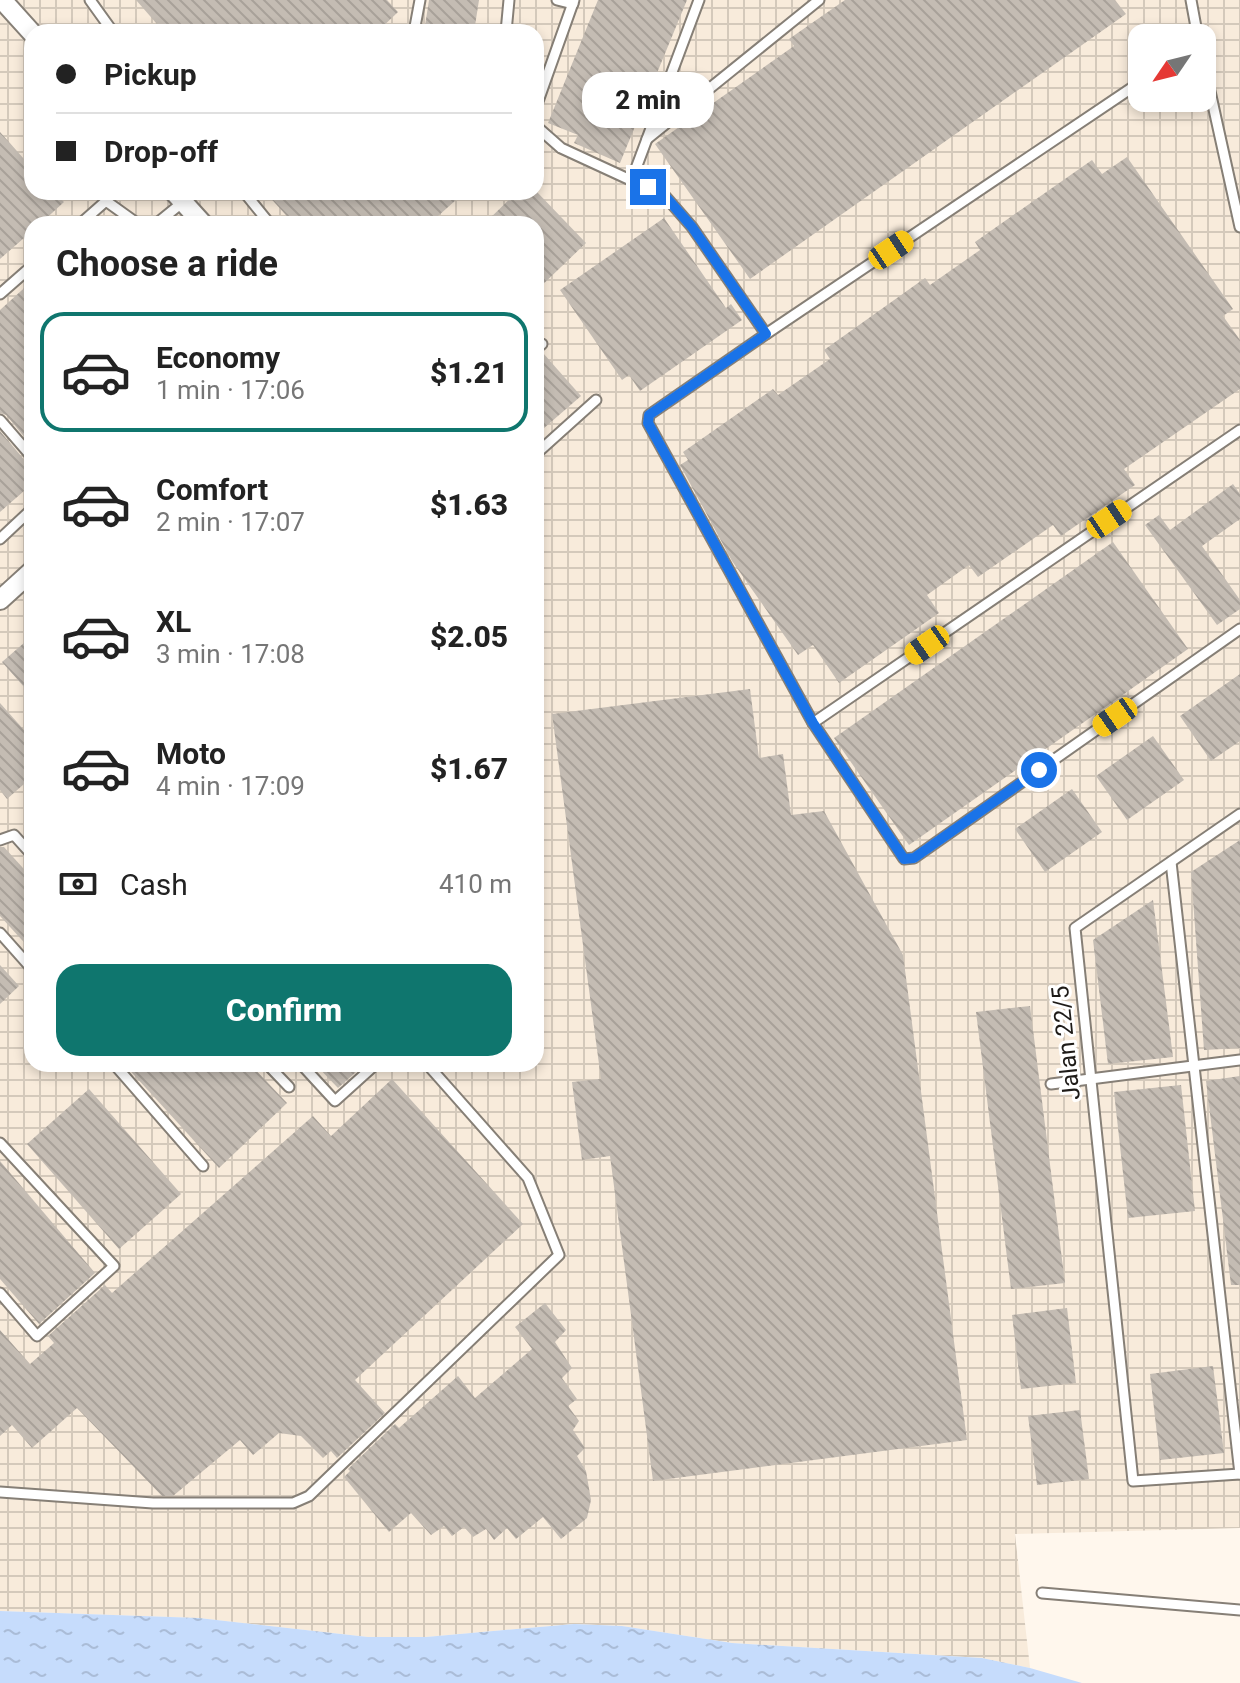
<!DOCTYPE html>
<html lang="en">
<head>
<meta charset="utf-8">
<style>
	:root { --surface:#fff; --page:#f6f6f6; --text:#222; --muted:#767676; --line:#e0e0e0; --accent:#0f766e }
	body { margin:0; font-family:Roboto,sans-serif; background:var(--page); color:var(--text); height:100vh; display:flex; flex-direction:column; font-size:30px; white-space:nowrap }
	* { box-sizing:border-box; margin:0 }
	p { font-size:26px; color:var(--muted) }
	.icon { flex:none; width:44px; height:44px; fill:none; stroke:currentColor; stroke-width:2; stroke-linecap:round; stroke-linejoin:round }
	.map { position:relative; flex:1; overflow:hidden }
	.sheet { position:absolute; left:24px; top:216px; width:520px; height:856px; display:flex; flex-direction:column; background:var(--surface); border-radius:24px; box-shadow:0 4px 12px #0003 }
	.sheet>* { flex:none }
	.top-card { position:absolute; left:24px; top:24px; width:520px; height:176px; border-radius:24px; box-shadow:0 4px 12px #0003; display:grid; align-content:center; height:176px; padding:0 32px; background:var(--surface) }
	.needle { width:52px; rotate:235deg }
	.controls { position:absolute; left:1128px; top:24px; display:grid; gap:16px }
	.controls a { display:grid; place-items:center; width:88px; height:88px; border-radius:16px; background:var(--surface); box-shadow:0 4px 12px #0003; font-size:40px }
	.end { position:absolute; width:36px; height:36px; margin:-18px; border:10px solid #1a73e8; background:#fff; box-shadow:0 0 0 4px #fff }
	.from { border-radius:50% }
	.bubble { position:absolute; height:56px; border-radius:24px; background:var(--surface); box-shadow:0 4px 12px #0003; font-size:26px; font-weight:800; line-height:56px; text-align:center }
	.car { position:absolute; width:24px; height:48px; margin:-24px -12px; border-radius:10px; box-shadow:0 0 6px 2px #0007; background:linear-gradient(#f5c518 24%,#345 0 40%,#f5c518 0 76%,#345 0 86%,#f5c518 0) }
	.top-card b { display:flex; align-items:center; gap:28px; height:76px; font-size:30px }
	.top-card b+b { border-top:2px solid var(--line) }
	.top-card i { width:20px; height:20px; background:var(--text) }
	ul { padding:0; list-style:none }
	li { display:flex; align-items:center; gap:24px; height:120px; margin:0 16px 12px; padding:0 16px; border:4px solid transparent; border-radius:24px }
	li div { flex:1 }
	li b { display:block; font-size:30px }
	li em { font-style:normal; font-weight:800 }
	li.on { border-color:var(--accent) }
	li>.icon { width:72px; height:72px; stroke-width:1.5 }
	h2 { padding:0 32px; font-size:36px; line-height:96px }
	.pay { display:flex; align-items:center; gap:20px; height:88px; padding:0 32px; font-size:30px }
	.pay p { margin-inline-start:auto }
	.primary-button { display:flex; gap:16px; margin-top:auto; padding:16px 32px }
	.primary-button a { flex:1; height:92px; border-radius:24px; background:var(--accent); color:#fff; font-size:32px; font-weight:800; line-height:92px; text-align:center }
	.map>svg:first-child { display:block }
</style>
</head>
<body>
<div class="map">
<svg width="1240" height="1683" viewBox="0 0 1240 1683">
	<defs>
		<pattern id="industrial-grid" width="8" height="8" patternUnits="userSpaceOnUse" patternTransform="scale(2)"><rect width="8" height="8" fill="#f8ebdb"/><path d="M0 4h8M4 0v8" fill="none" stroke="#d4c9bb"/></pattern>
		<pattern id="water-ripples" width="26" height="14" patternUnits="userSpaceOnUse" patternTransform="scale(2)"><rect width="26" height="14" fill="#c6dcfc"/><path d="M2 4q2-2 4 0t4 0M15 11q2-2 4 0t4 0" fill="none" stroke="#aabcd7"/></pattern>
		<pattern id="building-back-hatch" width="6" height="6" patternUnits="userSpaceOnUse" patternTransform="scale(2)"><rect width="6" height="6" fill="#c4bcb3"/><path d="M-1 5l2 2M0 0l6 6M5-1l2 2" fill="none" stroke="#a8a199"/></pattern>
	</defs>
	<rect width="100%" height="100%" fill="#fff7ed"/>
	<path fill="url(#industrial-grid)" fill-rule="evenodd" d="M0,0H1240V1528L1015,1534L1030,1668L982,1658L732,1643L622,1626L574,1624L426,1637H368L199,1618L0,1611ZM32,32H536V192H32ZM1142,38H1202V98H1142ZM32,224H536V1064H32Z"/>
	<path fill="url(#water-ripples)" d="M0,1611L199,1618L368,1637H426L574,1624L622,1626L732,1643L982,1658L1030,1668L1082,1683H0Z"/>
	<g fill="url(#building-back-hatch)">
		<path d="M136,0H387L398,12L377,32H164Z"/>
		<path d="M429,0H479L474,32H424Z"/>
		<path d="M598,0H687L620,163L574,143L578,135L548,123Z"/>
		<path d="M845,0H1115L1126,14L750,279L655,144L794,46L789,39Z"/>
		<path d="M0,132L32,168V192H54L64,202L40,224H32V231L0,259Z"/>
		<path d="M1127,157L1233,309L1223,316L1240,340V389L1124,469L1135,485L1061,536L1053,525L978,577L969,565L927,595L939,613L839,683L813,645L798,655L732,561L680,465L688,460L683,452L773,389L778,395L830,359L824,350L925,278L930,285L980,250L975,242L1092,160L1102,174Z"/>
		<path d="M265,192H465L429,224H294Z"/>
		<path d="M517,192H537L586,243L536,291V224H484Z"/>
		<path d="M664,218L726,308L731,304L742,320L640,391L629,375L622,380L560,290Z"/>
		<path d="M32,281V446L6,415L0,413V310Z"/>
		<path d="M543,353L581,396L536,435V356Z"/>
		<path d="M0,431L26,462L32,464V484L0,512Z"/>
		<path d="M1233,484L1240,494V519L1202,546L1240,600V609L1217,625L1145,525L1159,515L1170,530Z"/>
		<path d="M1113,542L1188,649L909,845L834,738Z"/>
		<path d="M32,636V696L2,662Z"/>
		<path d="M1240,674V741L1211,761L1180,716Z"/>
		<path d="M750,689L759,758L783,754L791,815L824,811L903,955L967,1440L653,1481L610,1156L582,1160L572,1082L601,1079L552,714Z"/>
		<path d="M0,703L32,739V777L7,799L0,790Z"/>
		<path d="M1153,736L1184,780L1127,820L1096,776Z"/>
		<path d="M1072,789L1102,832L1045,872L1015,829Z"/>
		<path d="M1240,840V1048L1204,1050L1191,872Z"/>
		<path d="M0,847H4L32,878V951L0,916Z"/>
		<path d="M1153,900L1173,1057L1108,1064L1093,940Z"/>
		<path d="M0,965L19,986L0,1004Z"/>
		<path d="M1030,1006L1065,1283L1011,1289L976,1012Z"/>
		<path d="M124,1064H250L287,1103L219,1168Z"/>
		<path d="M315,1064H365L338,1088Z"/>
		<path d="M1240,1076V1285H1231L1206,1081Z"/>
		<path d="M392,1079L523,1224L355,1380L385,1413L337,1458L331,1451L323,1458L301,1436L279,1433L253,1455L240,1440L173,1496H162L77,1408L32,1448L12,1425L0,1436V1330L30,1364L54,1343L48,1336L105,1285L112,1293L313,1116L331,1136Z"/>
		<path d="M1181,1085L1195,1211L1128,1218L1114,1092Z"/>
		<path d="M89,1089L181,1194L119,1249L27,1144Z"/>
		<path d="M0,1161L95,1273L39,1324L0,1279Z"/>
		<path d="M545,1303L566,1330L555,1342L572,1368L562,1378L577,1399L568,1406L579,1421L573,1430L585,1448L577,1456L586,1471L591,1500L587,1518L561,1539L543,1517L516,1539L507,1528L494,1540L486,1529L473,1537L464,1527L452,1536L444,1526L431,1535L411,1513L389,1532L344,1477L350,1471L348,1469L395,1424L399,1428L458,1376L475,1398L532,1349L515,1327Z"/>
		<path d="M1067,1308L1076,1383L1021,1389L1012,1315Z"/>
		<path d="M1213,1366L1224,1453L1160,1460L1150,1374Z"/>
		<path d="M1080,1410L1089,1479L1037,1485L1028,1416Z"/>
	</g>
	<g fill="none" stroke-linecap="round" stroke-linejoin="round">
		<g stroke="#867f76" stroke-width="13">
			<g id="lane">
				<path d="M90,0L113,32"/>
				<path d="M557,0L573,4"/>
				<path d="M1191,0L1198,38"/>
				<path d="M414,32L420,0"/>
				<path d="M506,32L509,0"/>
				<path d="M1202,55L1240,227"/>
				<path d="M536,107L574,0"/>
				<path d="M536,126L561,148L665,196L692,227L766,334L649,415L648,423L813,723L904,859L914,858L1240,629"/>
				<path d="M647,139L819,0"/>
				<path d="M632,179L699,0"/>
				<path d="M244,192L270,224"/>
				<path d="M80,224L106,201L138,224"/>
				<path d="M156,224L183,202"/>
				<path d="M0,294L32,266"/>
				<path d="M766,334L1142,81"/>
				<path d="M536,349L542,344"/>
				<path d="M0,420L32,457"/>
				<path d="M536,454L596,400"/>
				<path d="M0,539L32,509"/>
				<path d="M813,723L1240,430"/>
				<path d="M1240,814L1075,928L1133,1481L1240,1474"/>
				<path d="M0,840L14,835L32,855"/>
				<path d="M1171,862L1240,1474"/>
				<path d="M0,933L32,969"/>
				<path d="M114,1064L203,1166"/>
				<path d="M267,1064L289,1087"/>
				<path d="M301,1064L335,1101L376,1064"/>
				<path d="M1051,1084L1240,1060"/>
				<path d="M0,1143L114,1266L37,1336L0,1293"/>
				<path d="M0,1492L153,1503H293L309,1496L559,1255L528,1178L427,1064"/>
				<path d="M1042,1593L1240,1610"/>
			</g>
		</g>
		<g stroke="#867f76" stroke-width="22">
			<g id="street">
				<path d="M0,1L5,3L32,33"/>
				<path d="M174,192L203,224"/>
				<path d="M0,600L32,571"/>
			</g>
		</g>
		<use href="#lane" stroke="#fff" stroke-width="9"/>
		<use href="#street" stroke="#fff" stroke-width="18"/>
	</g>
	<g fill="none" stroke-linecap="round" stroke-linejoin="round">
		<path stroke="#1a73e8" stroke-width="10" d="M648,187L665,196L692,227L766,334L649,415L648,423L813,723L904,859L914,858L1039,770"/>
	</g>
	<g text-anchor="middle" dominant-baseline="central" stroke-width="6" stroke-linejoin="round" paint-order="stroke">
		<g font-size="24" fill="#1e1b18" stroke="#fff">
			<text transform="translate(1066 1043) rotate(-96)">Jalan 22/5</text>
		</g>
	</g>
</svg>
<div class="controls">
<a><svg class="needle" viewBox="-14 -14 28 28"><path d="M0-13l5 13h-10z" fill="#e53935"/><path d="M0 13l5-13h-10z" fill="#767676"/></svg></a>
</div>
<i class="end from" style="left:1039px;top:770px"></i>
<i class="end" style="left:648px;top:187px"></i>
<div class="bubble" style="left:582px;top:72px;width:132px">2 min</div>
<i class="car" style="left:891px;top:250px;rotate:56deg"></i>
<i class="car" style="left:1109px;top:519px;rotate:56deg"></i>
<i class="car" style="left:927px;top:645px;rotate:235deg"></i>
<i class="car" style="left:1115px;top:717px;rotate:235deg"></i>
<div class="top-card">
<b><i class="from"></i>Pickup</b>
<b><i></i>Drop-off</b>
</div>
<section class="sheet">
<h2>Choose a ride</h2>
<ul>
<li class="on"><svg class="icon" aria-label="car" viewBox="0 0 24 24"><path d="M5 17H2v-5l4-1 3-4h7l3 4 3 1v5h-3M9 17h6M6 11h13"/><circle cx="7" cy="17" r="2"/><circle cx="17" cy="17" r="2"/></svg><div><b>Economy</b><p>1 min · 17:06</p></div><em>$1.21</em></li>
<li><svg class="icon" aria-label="car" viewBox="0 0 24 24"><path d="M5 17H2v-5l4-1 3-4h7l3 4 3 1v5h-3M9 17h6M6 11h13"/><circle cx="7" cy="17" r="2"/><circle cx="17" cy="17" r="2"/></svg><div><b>Comfort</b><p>2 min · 17:07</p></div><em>$1.63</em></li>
<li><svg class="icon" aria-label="car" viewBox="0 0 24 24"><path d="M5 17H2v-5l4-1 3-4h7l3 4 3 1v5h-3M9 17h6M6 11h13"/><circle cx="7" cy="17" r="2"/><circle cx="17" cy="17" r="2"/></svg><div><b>XL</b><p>3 min · 17:08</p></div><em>$2.05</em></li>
<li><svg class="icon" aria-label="car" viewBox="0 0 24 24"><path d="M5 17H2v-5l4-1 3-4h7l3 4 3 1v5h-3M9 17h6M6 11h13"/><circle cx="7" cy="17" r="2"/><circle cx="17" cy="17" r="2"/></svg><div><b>Moto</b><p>4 min · 17:09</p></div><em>$1.67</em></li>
</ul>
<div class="pay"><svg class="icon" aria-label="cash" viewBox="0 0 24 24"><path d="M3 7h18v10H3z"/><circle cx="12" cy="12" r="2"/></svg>Cash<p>410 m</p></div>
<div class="primary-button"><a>Confirm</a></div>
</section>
</div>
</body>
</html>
